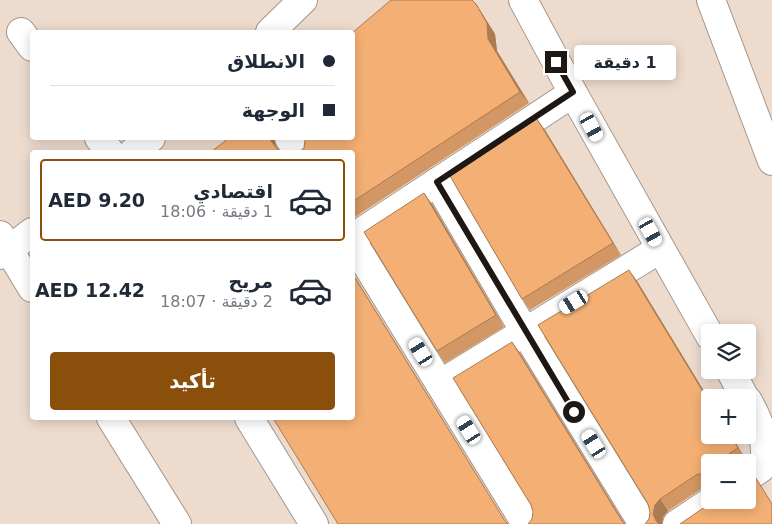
<!DOCTYPE html>
<html lang="ar">
<head>
<meta charset="utf-8">
<style>
	:root { --surface:#fff; --page:#f2f2f3; --text:#1f2937; --muted:#747a83; --line:#e0e1e3; --accent:#8a4f0b }
	body { margin:0; font-family:"DejaVu Sans","Noto Sans Arabic",sans-serif; background:var(--page); color:var(--text); direction:rtl; height:100vh; display:flex; flex-direction:column; font-size:19px; white-space:nowrap }
	* { box-sizing:border-box; margin:0 }
	p { font-size:16px; color:var(--muted) }
	.icon { flex:none; width:28px; height:28px; fill:none; stroke:currentColor; stroke-width:2; stroke-linecap:round; stroke-linejoin:round }
	.map { position:relative; flex:1; overflow:hidden; direction:ltr }
	.drawer { position:absolute; left:30px; top:150px; width:325px; height:270px; display:flex; flex-direction:column; background:var(--surface); border-radius:5px; box-shadow:0 2px 12px #0003; direction:rtl }
	.drawer>* { flex:none }
	.banner { position:absolute; left:30px; top:30px; width:325px; height:110px; border-radius:5px; box-shadow:0 2px 12px #0003; direction:rtl; display:grid; align-content:center; height:110px; padding:0 20px; background:var(--surface) }
	.tools { position:absolute; left:701px; top:324px; display:grid; gap:10px }
	.tools a { display:grid; place-items:center; width:55px; height:55px; border-radius:5px; background:var(--surface); box-shadow:0 2px 12px #0003; font-size:25px }
	.end { position:absolute; width:22px; height:22px; margin:-11px; border:6px solid #1e1814; background:#fff; box-shadow:0 0 0 2px #fff }
	.from { border-radius:50% }
	.bubble { position:absolute; height:35px; border-radius:5px; background:var(--surface); box-shadow:0 2px 12px #0003; font-size:16px; font-weight:800; line-height:35px; text-align:center; direction:rtl }
	.car { position:absolute; width:15px; height:30px; margin:-15px -8px; border-radius:6px; box-shadow:0 0 4px 1px #0007; background:linear-gradient(#fff 24%,#345 0 40%,#fff 0 76%,#345 0 86%,#fff 0) }
	.banner b { display:flex; align-items:center; gap:18px; height:48px; font-size:19px }
	.banner b+b { border-top:1px solid var(--line) }
	.banner i { width:12px; height:12px; background:var(--text) }
	ul { padding:9px 0 0; list-style:none }
	li { display:flex; align-items:center; gap:15px; height:82px; margin:0 10px 8px; padding:0 10px; border:2px solid transparent; border-radius:5px }
	li div { flex:1 }
	li b { display:block; font-size:19px }
	li em { font-style:normal; font-weight:800 }
	li.active { border-color:var(--accent) }
	li>.icon { width:45px; height:45px; stroke-width:1.5 }
	.primary-button { display:flex; gap:10px; margin-top:auto; padding:10px 20px }
	.primary-button a { flex:1; height:58px; border-radius:5px; background:var(--accent); color:#fff; font-size:20px; font-weight:800; line-height:58px; text-align:center }
	.map>svg:first-child { display:block }
</style>
</head>
<body>
<div class="map">
<svg width="772" height="524" viewBox="0 0 772 524">
	<rect width="100%" height="100%" fill="#eddcce"/>
	<g fill="none" stroke-linecap="round" stroke-linejoin="round">
		<g stroke="#a49588" stroke-width="30">
			<g id="minor">
				<path d="M523,0L573,93L710,336"/>
				<path d="M21,32L32,47"/>
				<path d="M270,32L303,0"/>
				<path d="M99,138L110,152"/>
				<path d="M289,138L298,152"/>
				<path d="M133,152L151,138"/>
				<path d="M437,182L525,332L643,524"/>
				<path d="M0,235L32,288"/>
				<path d="M352,238L573,93"/>
				<path d="M352,241L526,524"/>
				<path d="M0,255L9,250L32,232"/>
				<path d="M730,370L745,398"/>
				<path d="M440,384L660,249"/>
				<path d="M748,401C758,419 772,450 761,468C757,471 752,474 748,477"/>
				<path d="M111,418L177,524"/>
				<path d="M249,418L314,524"/>
				<path d="M677,524L713,500"/>
			</g>
		</g>
		<g stroke="#a49588" stroke-width="30">
			<path id="major" d="M711,0L772,161"/>
		</g>
		<use href="#minor" stroke="#fff" stroke-width="28"/>
		<use href="#major" stroke="#fff" stroke-width="28"/>
	</g>
	<g fill="#d29764">
		<path d="M476,4L495,34L497,51L529,103L352,219V152Z"/>
		<path d="M545,130L621,255L530,310L522,299Z"/>
		<path d="M432,204L504,327L445,363L437,351Z"/>
		<path d="M637,281L710,401V435H731L746,460L742,462H710V485L704,487L668,511L663,517L662,524H645L649,519L650,512Z"/>
	</g>
	<g fill="#ab7b51">
		<path d="M476,4L495,34L497,51L529,103L520,92L488,39Z"/>
		<path d="M537,119L545,130L621,255L613,243Z"/>
		<path d="M269,138H274L276,146L280,152Z"/>
		<path d="M424,193L432,204L504,327L496,315Z"/>
		<path d="M629,270L637,281L710,401V403Z"/>
		<path d="M352,272L508,524L352,273Z"/>
		<path d="M512,342L520,353L625,524H624Z"/>
		<path d="M730,435H731L746,460L738,448Z"/>
		<path d="M730,453L737,462H725V460Z"/>
		<path d="M660,499L668,511L663,517L662,524H658L653,514L655,505Z"/>
	</g>
	<g fill="#f4b074" stroke="#ab7b51">
		<path d="M391,0H472L476,4L487,23L488,39L520,92L352,202V152H299L304,148L305,140V138H352V33Z"/>
		<path d="M537,119L613,243L522,299L450,176Z"/>
		<path d="M229,138H269L277,149L281,152H211Z"/>
		<path d="M424,193L496,315L437,351L364,232Z"/>
		<path d="M629,270L710,403V435H730L738,448L730,453L725,460V462H710V474L703,473L696,475L660,499L655,505L653,514L656,521L659,524H645L649,519L650,512L648,504L538,325Z"/>
		<path d="M352,273L505,521L508,524H338L273,418H352Z"/>
		<path d="M512,342L622,521L625,524H528L532,519L533,512L531,505L453,378Z"/>
		<path d="M754,475L772,504V524H680L715,500H748V479Z"/>
	</g>
	<g fill="none" stroke-linecap="round" stroke-linejoin="round">
		<path stroke="#1e1814" stroke-width="6" d="M556,62L573,92L437,182L574,412"/>
	</g>
</svg>
<div class="tools">
<a><svg class="icon" aria-label="layers" viewBox="0 0 24 24"><path d="M12 4l9 5-9 5-9-5zM3 14l9 5 9-5"/></svg></a>
<a>+</a>
<a>−</a>
</div>
<i class="end from" style="left:574px;top:412px"></i>
<i class="end" style="left:556px;top:62px"></i>
<div class="bubble" style="left:574px;top:45px;width:102px">1 دقيقة</div>
<i class="car" style="left:592px;top:127px;rotate:151deg"></i>
<i class="car" style="left:651px;top:232px;rotate:151deg"></i>
<i class="car" style="left:574px;top:302px;rotate:239deg"></i>
<i class="car" style="left:421px;top:352px;rotate:328deg"></i>
<i class="car" style="left:469px;top:430px;rotate:328deg"></i>
<i class="car" style="left:594px;top:444px;rotate:328deg"></i>
<div class="banner">
<b><i class="from"></i>الانطلاق</b>
<b><i></i>الوجهة</b>
</div>
<section class="drawer">
<ul>
<li class="active"><svg class="icon" aria-label="car" viewBox="0 0 24 24"><path d="M5 17H2v-5l4-1 3-4h7l3 4 3 1v5h-3M9 17h6M6 11h13"/><circle cx="7" cy="17" r="2"/><circle cx="17" cy="17" r="2"/></svg><div><b>اقتصادي</b><p>1 دقيقة · 18:06</p></div><em>AED 9.20</em></li>
<li><svg class="icon" aria-label="car" viewBox="0 0 24 24"><path d="M5 17H2v-5l4-1 3-4h7l3 4 3 1v5h-3M9 17h6M6 11h13"/><circle cx="7" cy="17" r="2"/><circle cx="17" cy="17" r="2"/></svg><div><b>مريح</b><p>2 دقيقة · 18:07</p></div><em>AED 12.42</em></li>
</ul>
<div class="primary-button"><a>تأكيد</a></div>
</section>
</div>
</body>
</html>
